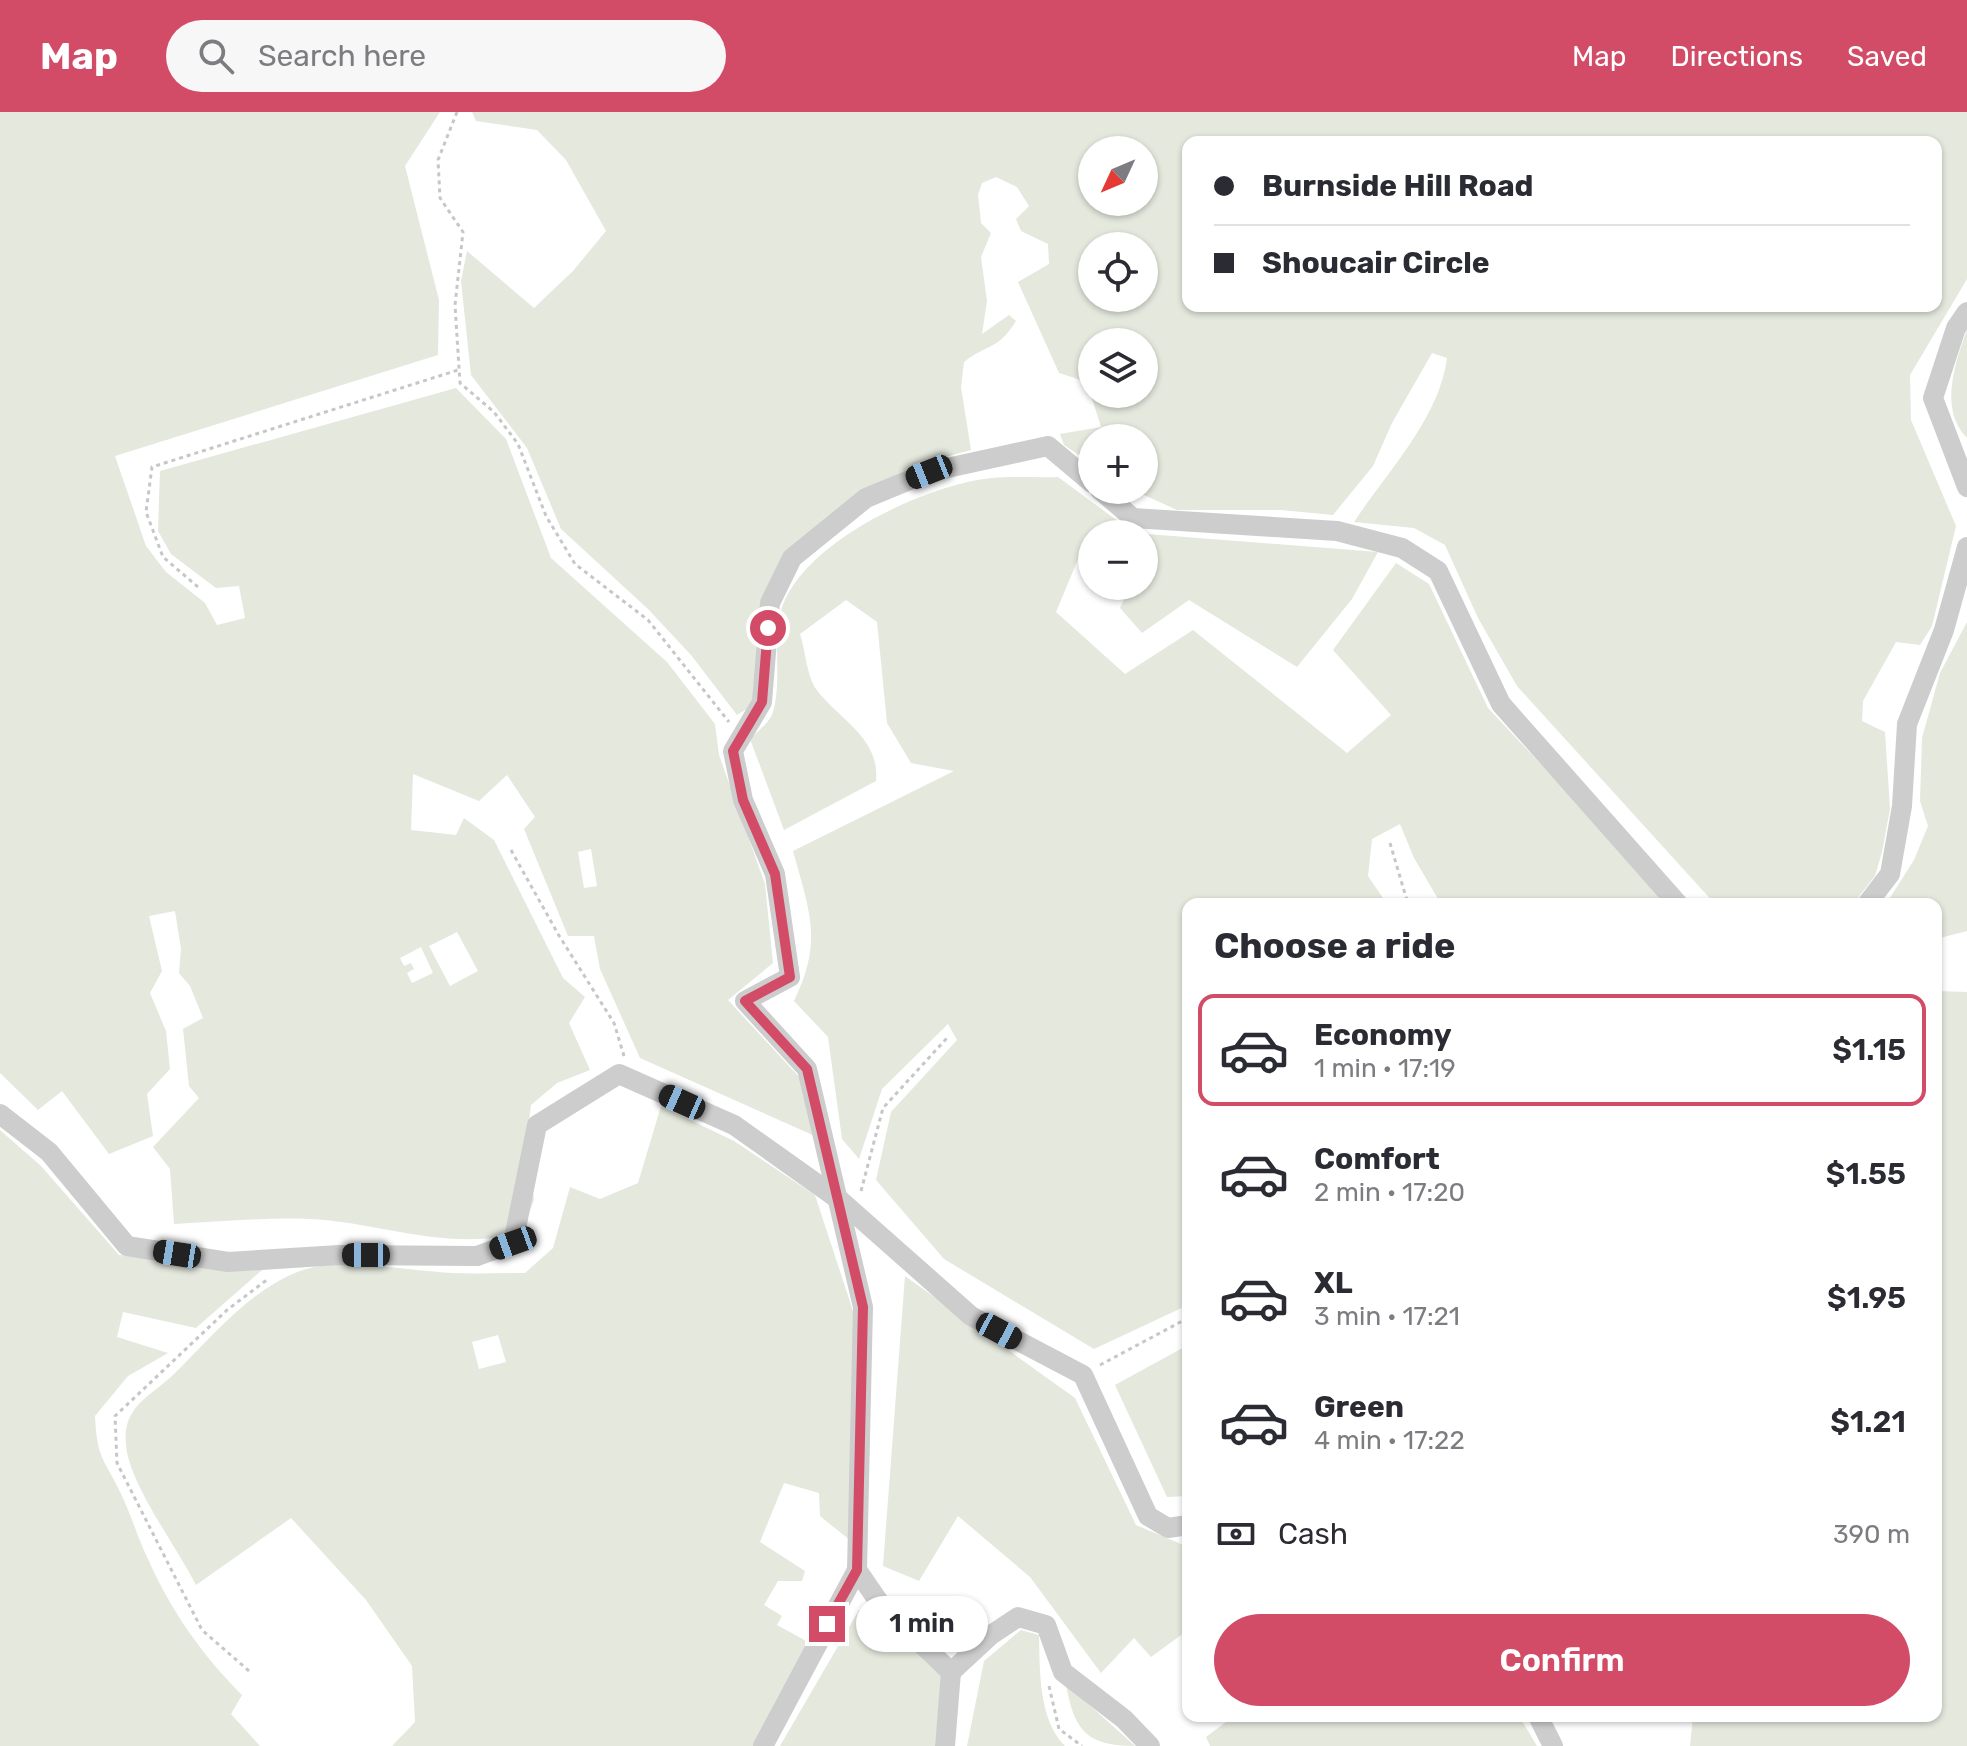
<!DOCTYPE html>
<html lang="en">
<head>
<meta charset="utf-8">
<style>
	:root { --surface:#fff; --page:#f7f7f7; --text:#2b2b33; --muted:#7c7c81; --line:#e1e1e2; --accent:#d24c67 }
	body { margin:0; font-family:Rubik,sans-serif; background:var(--page); color:var(--text); height:100vh; display:flex; flex-direction:column; font-size:30px; white-space:nowrap }
	* { box-sizing:border-box; margin:0 }
	p { font-size:26px; color:var(--muted) }
	.icon { flex:none; width:44px; height:44px; fill:none; stroke:currentColor; stroke-width:2; stroke-linecap:round; stroke-linejoin:round }
	.map { position:relative; flex:1; overflow:hidden }
	.panel { position:absolute; left:1182px; top:786px; width:760px; height:824px; display:flex; flex-direction:column; background:var(--surface); border-radius:16px; box-shadow:0 2px 6px #0004 }
	.panel>* { flex:none }
	.hud { position:absolute; left:1182px; top:24px; width:760px; height:176px; border-radius:16px; box-shadow:0 2px 6px #0004; display:grid; align-content:center; height:176px; padding:0 32px; background:var(--surface) }
	.needle { width:52px; rotate:226deg }
	.controls { position:absolute; left:1078px; top:24px; display:grid; gap:16px }
	.controls a { display:grid; place-items:center; width:80px; height:80px; border-radius:50%; background:var(--surface); box-shadow:0 2px 6px #0004; font-size:40px }
	.end { position:absolute; width:36px; height:36px; margin:-18px; border:10px solid #d24c67; background:#fff; box-shadow:0 0 0 4px #fff }
	.from { border-radius:50% }
	.bubble { position:absolute; height:56px; border-radius:28px; background:var(--surface); box-shadow:0 2px 6px #0004; font-size:26px; font-weight:600; line-height:56px; text-align:center }
	.car { position:absolute; width:24px; height:48px; margin:-24px -12px; border-radius:10px; box-shadow:0 0 6px 2px #0007; background:linear-gradient(#222 24%,#8ab4d8 0 40%,#222 0 76%,#8ab4d8 0 86%,#222 0) }
	.hud b { display:flex; align-items:center; gap:28px; height:76px; font-size:30px }
	.hud b+b { border-top:2px solid var(--line) }
	.hud i { width:20px; height:20px; background:var(--text) }
	ul { padding:0; list-style:none }
	li { display:flex; align-items:center; gap:24px; height:112px; margin:0 16px 12px; padding:0 16px; border:4px solid transparent; border-radius:16px }
	li div { flex:1 }
	li b { display:block; font-size:30px }
	li em { font-style:normal; font-weight:600 }
	li.current { border-color:var(--accent) }
	li>.icon { width:72px; height:72px; stroke-width:1.5 }
	h2 { padding:0 32px; font-size:36px; line-height:96px }
	.pay { display:flex; align-items:center; gap:20px; height:88px; padding:0 32px; font-size:30px }
	.pay p { margin-inline-start:auto }
	.action { display:flex; gap:16px; margin-top:auto; padding:16px 32px }
	.action a { flex:1; height:92px; border-radius:48px; background:var(--accent); color:#fff; font-size:32px; font-weight:600; line-height:92px; text-align:center }
	header { display:flex; align-items:center; gap:48px; box-sizing:border-box; height:112px; padding:0 40px; background:var(--accent); color:#fff }
	header strong { font-size:38px }
	nav { display:flex; gap:44px; margin-inline-start:auto; font-size:28px }
	.search { width:560px; height:72px; background:var(--page); display:flex; align-items:center; gap:20px; box-sizing:border-box; padding:0 28px; border-radius:44px; color:var(--muted); font-size:30px }
	.map>svg:first-child { display:block }
</style>
</head>
<body>
<header>
<strong>Map</strong>
<div class="search"><svg class="icon" aria-label="search" viewBox="0 0 24 24"><circle cx="10" cy="10" r="6"/><path d="M15 15l6 6"/></svg>Search here</div>
<nav><a>Map</a><a>Directions</a><a>Saved</a></nav>
</header>
<div class="map">
<svg width="1967" height="1634" viewBox="0 0 1967 1634">
	<rect width="100%" height="100%" fill="#fff"/>
	<g fill="#e4e8dd" fill-rule="evenodd">
		<path d="M0,0H440L405,54L439,188L438,243L115,344L146,434L166,460L205,491L217,513L245,506L239,474L216,476L171,442L158,419L160,359L456,276L506,327L551,446L667,550L715,612L719,643L765,772L773,851L728,888L801,967L815,1024L640,946L600,857L594,824H568L524,717L535,705L507,663L479,689L413,662L411,718L456,723L464,706L494,728L563,866L585,885L569,911L590,958L557,971L531,993L527,1025L534,1088L522,1119C454,1142 380,1110 310,1107C265,1105 219,1110 174,1112L170,1057L153,1035L199,986L189,974L183,917L203,906L190,874L179,861L181,837L175,799L149,804L162,859L150,881L166,919L170,957L147,982L153,1024L109,1042L62,979L38,998L0,961ZM591,737L597,774L584,776L578,740ZM457,820L478,859L450,874L429,834ZM421,835L433,861L412,871L407,861L414,857L411,851L404,854L400,846Z"/>
		<path d="M472,0H1967V167L1910,263L1911,308L1956,414L1932,514L1920,533L1896,530L1863,589L1862,609L1885,620L1890,697L1882,740L1875,764L1853,792H1715L1517,574L1478,506L1445,433L1414,416L1354,410C1387,360 1439,307 1447,246L1432,241L1392,311L1373,354L1333,403L1281,398H1177L1133,378H1144V326H1092V352L1064,333L1060,322L1101,315L1087,270L1059,261L1018,170L1049,152L1048,132L1021,119L1016,107L1029,94L1017,75L996,65L982,71L978,83L981,111L991,121L981,145L987,189L982,222L1009,203L1016,209C997,239 990,230 964,250L961,275L971,338L919,352L862,380L787,442L758,582L750,595L737,603L691,543L648,497L561,417L527,336L471,263L461,169L467,139L534,196L573,159L606,119L566,48L537,18L476,9ZM1188,30H1936V194H1188ZM1092,38H1144V90H1092ZM1092,134H1144V186H1092ZM1092,230H1144V282H1092Z"/>
		<path d="M1967,217V326C1938,296 1956,250 1967,217Z"/>
		<path d="M1058,365L1134,421L1378,440L1352,487L1297,555L1189,488L1142,521L1120,496L1130,474H1144V422H1092V446L1081,440L1056,500L1125,562L1193,518L1347,641L1391,603L1333,538L1396,451L1429,472L1488,596L1672,792H1441L1414,746L1400,712L1372,727L1368,764L1387,792H1188V1193L1094,1237L944,1147L876,1068L891,1000L957,928L948,912L882,977L859,1047L842,1027L828,925L794,889C823,829 810,801 793,739L954,659L911,651L887,611L877,510L846,488L800,522C805,537 807,564 816,577C839,608 880,625 876,669L784,718L750,627C757,620 771,609 773,600C782,569 773,533 780,502C797,432 925,373 991,366C1013,364 1036,366 1058,365Z"/>
		<path d="M1967,510V819L1936,827V792H1886L1914,748L1928,714L1920,689L1922,626L1940,561Z"/>
		<path d="M1936,879L1967,880V1634H1690L1693,1604H1936Z"/>
		<path d="M661,994L734,1029L815,1083L853,1199L857,1426L851,1429L820,1404L819,1381L784,1371L760,1430L805,1459L802,1469H778L764,1493L782,1504L777,1513L810,1531L753,1634H392L415,1610L412,1554L366,1488L291,1406L196,1473C177,1435 129,1372 126,1333C122,1294 150,1285 174,1262C212,1225 248,1179 300,1159C338,1144 411,1159 452,1161C476,1162 501,1161 525,1161L553,1136L570,1075L600,1087L638,1071ZM498,1223L506,1250L479,1257L472,1230Z"/>
		<path d="M0,1018L41,1054L119,1143L262,1158L196,1216L123,1200L117,1225L168,1241L128,1264L95,1304C97,1349 105,1347 122,1384C132,1405 138,1427 148,1447C171,1499 202,1543 242,1583L231,1602L260,1634H0Z"/>
		<path d="M905,1164L1075,1286L1136,1413L1188,1435V1518L1151,1545L1134,1526L1101,1561L1030,1465L958,1404L919,1469L883,1454Z"/>
		<path d="M1188,1233V1384L1167,1385L1115,1273Z"/>
		<path d="M859,1498L942,1558L935,1634H780Z"/>
		<path d="M1021,1518L1039,1523C1040,1558 1038,1607 1065,1634H967L984,1549Z"/>
		<path d="M1066,1572L1135,1634C1087,1634 1074,1619 1066,1572Z"/>
		<path d="M1234,1604H1519L1537,1634H1210L1206,1625Z"/>
	</g>
	<g fill="none" stroke-linecap="round" stroke-linejoin="round">
		<g stroke="#c7c7c7" stroke-width="3" stroke-dasharray="4 4" stroke-linecap="butt">
			<path d="M457,0L438,48L440,86L463,120L455,193L460,271L494,300L518,332L546,404L575,452L648,508L729,610"/>
			<path d="M198,475L163,445L146,400L152,355L458,258"/>
			<path d="M1390,731L1408,792"/>
			<path d="M511,738L558,822L614,911L624,944"/>
			<path d="M861,1079L883,996L947,926"/>
			<path d="M1100,1253L1188,1206"/>
			<path d="M249,1559L202,1518L117,1351L115,1304L227,1198L268,1167"/>
			<path d="M1049,1574L1059,1617L1082,1634"/>
		</g>
		<g stroke="#cdcdcd" stroke-width="20">
			<path d="M1967,200L1956,216L1933,286L1967,375"/>
			<path d="M1100,378L1133,406L1337,419L1402,436L1438,459L1501,592L1678,792"/>
			<path d="M1867,792L1890,762L1902,694L1907,612L1944,518L1967,435"/>
			<path d="M0,1002L49,1040L127,1134L228,1150L339,1143L477,1144L513,1131L537,1013L619,962L734,1013L841,1089L971,1204L1083,1263L1148,1404L1168,1416L1188,1413"/>
			<path d="M857,1458L881,1493L951,1560L945,1634"/>
			<path d="M951,1560L991,1523L1018,1505L1046,1513L1063,1560L1124,1607L1150,1634"/>
			<path d="M1538,1604L1553,1634"/>
			<path d="M763,1634L857,1458L863,1195L807,957L745,889L790,865L775,762L743,688L733,639L762,590L770,491L792,446L866,386L929,360L1048,334L1092,371"/>
		</g>
	</g>
	<g fill="none" stroke-linecap="round" stroke-linejoin="round">
		<path stroke="#d24c67" stroke-width="10" d="M768,516L762,590L733,639L743,688L775,762L790,865L745,889L807,957L863,1195L857,1458L827,1512"/>
	</g>
</svg>
<div class="controls">
<a><svg class="needle" viewBox="-14 -14 28 28"><path d="M0-13l5 13h-10z" fill="#e53935"/><path d="M0 13l5-13h-10z" fill="#7c7c81"/></svg></a>
<a><svg class="icon" aria-label="locate" viewBox="0 0 24 24"><circle cx="12" cy="12" r="6"/><path d="M12 2v4M12 18v4M2 12h4M18 12h4"/></svg></a>
<a><svg class="icon" aria-label="layers" viewBox="0 0 24 24"><path d="M12 4l9 5-9 5-9-5zM3 14l9 5 9-5"/></svg></a>
<a>+</a>
<a>−</a>
</div>
<i class="end from" style="left:768px;top:516px"></i>
<i class="end" style="left:827px;top:1512px"></i>
<div class="bubble" style="left:856px;top:1484px;width:132px">1 min</div>
<i class="car" style="left:929px;top:360px;rotate:248deg"></i>
<i class="car" style="left:682px;top:990px;rotate:294deg"></i>
<i class="car" style="left:513px;top:1131px;rotate:250deg"></i>
<i class="car" style="left:177px;top:1142px;rotate:279deg"></i>
<i class="car" style="left:366px;top:1143px;rotate:270deg"></i>
<i class="car" style="left:999px;top:1219px;rotate:118deg"></i>
<div class="hud">
<b><i class="from"></i>Burnside Hill Road</b>
<b><i></i>Shoucair Circle</b>
</div>
<section class="panel">
<h2>Choose a ride</h2>
<ul>
<li class="current"><svg class="icon" aria-label="car" viewBox="0 0 24 24"><path d="M5 17H2v-5l4-1 3-4h7l3 4 3 1v5h-3M9 17h6M6 11h13"/><circle cx="7" cy="17" r="2"/><circle cx="17" cy="17" r="2"/></svg><div><b>Economy</b><p>1 min · 17:19</p></div><em>$1.15</em></li>
<li><svg class="icon" aria-label="car" viewBox="0 0 24 24"><path d="M5 17H2v-5l4-1 3-4h7l3 4 3 1v5h-3M9 17h6M6 11h13"/><circle cx="7" cy="17" r="2"/><circle cx="17" cy="17" r="2"/></svg><div><b>Comfort</b><p>2 min · 17:20</p></div><em>$1.55</em></li>
<li><svg class="icon" aria-label="car" viewBox="0 0 24 24"><path d="M5 17H2v-5l4-1 3-4h7l3 4 3 1v5h-3M9 17h6M6 11h13"/><circle cx="7" cy="17" r="2"/><circle cx="17" cy="17" r="2"/></svg><div><b>XL</b><p>3 min · 17:21</p></div><em>$1.95</em></li>
<li><svg class="icon" aria-label="car" viewBox="0 0 24 24"><path d="M5 17H2v-5l4-1 3-4h7l3 4 3 1v5h-3M9 17h6M6 11h13"/><circle cx="7" cy="17" r="2"/><circle cx="17" cy="17" r="2"/></svg><div><b>Green</b><p>4 min · 17:22</p></div><em>$1.21</em></li>
</ul>
<div class="pay"><svg class="icon" aria-label="cash" viewBox="0 0 24 24"><path d="M3 7h18v10H3z"/><circle cx="12" cy="12" r="2"/></svg>Cash<p>390 m</p></div>
<div class="action"><a>Confirm</a></div>
</section>
</div>
</body>
</html>
